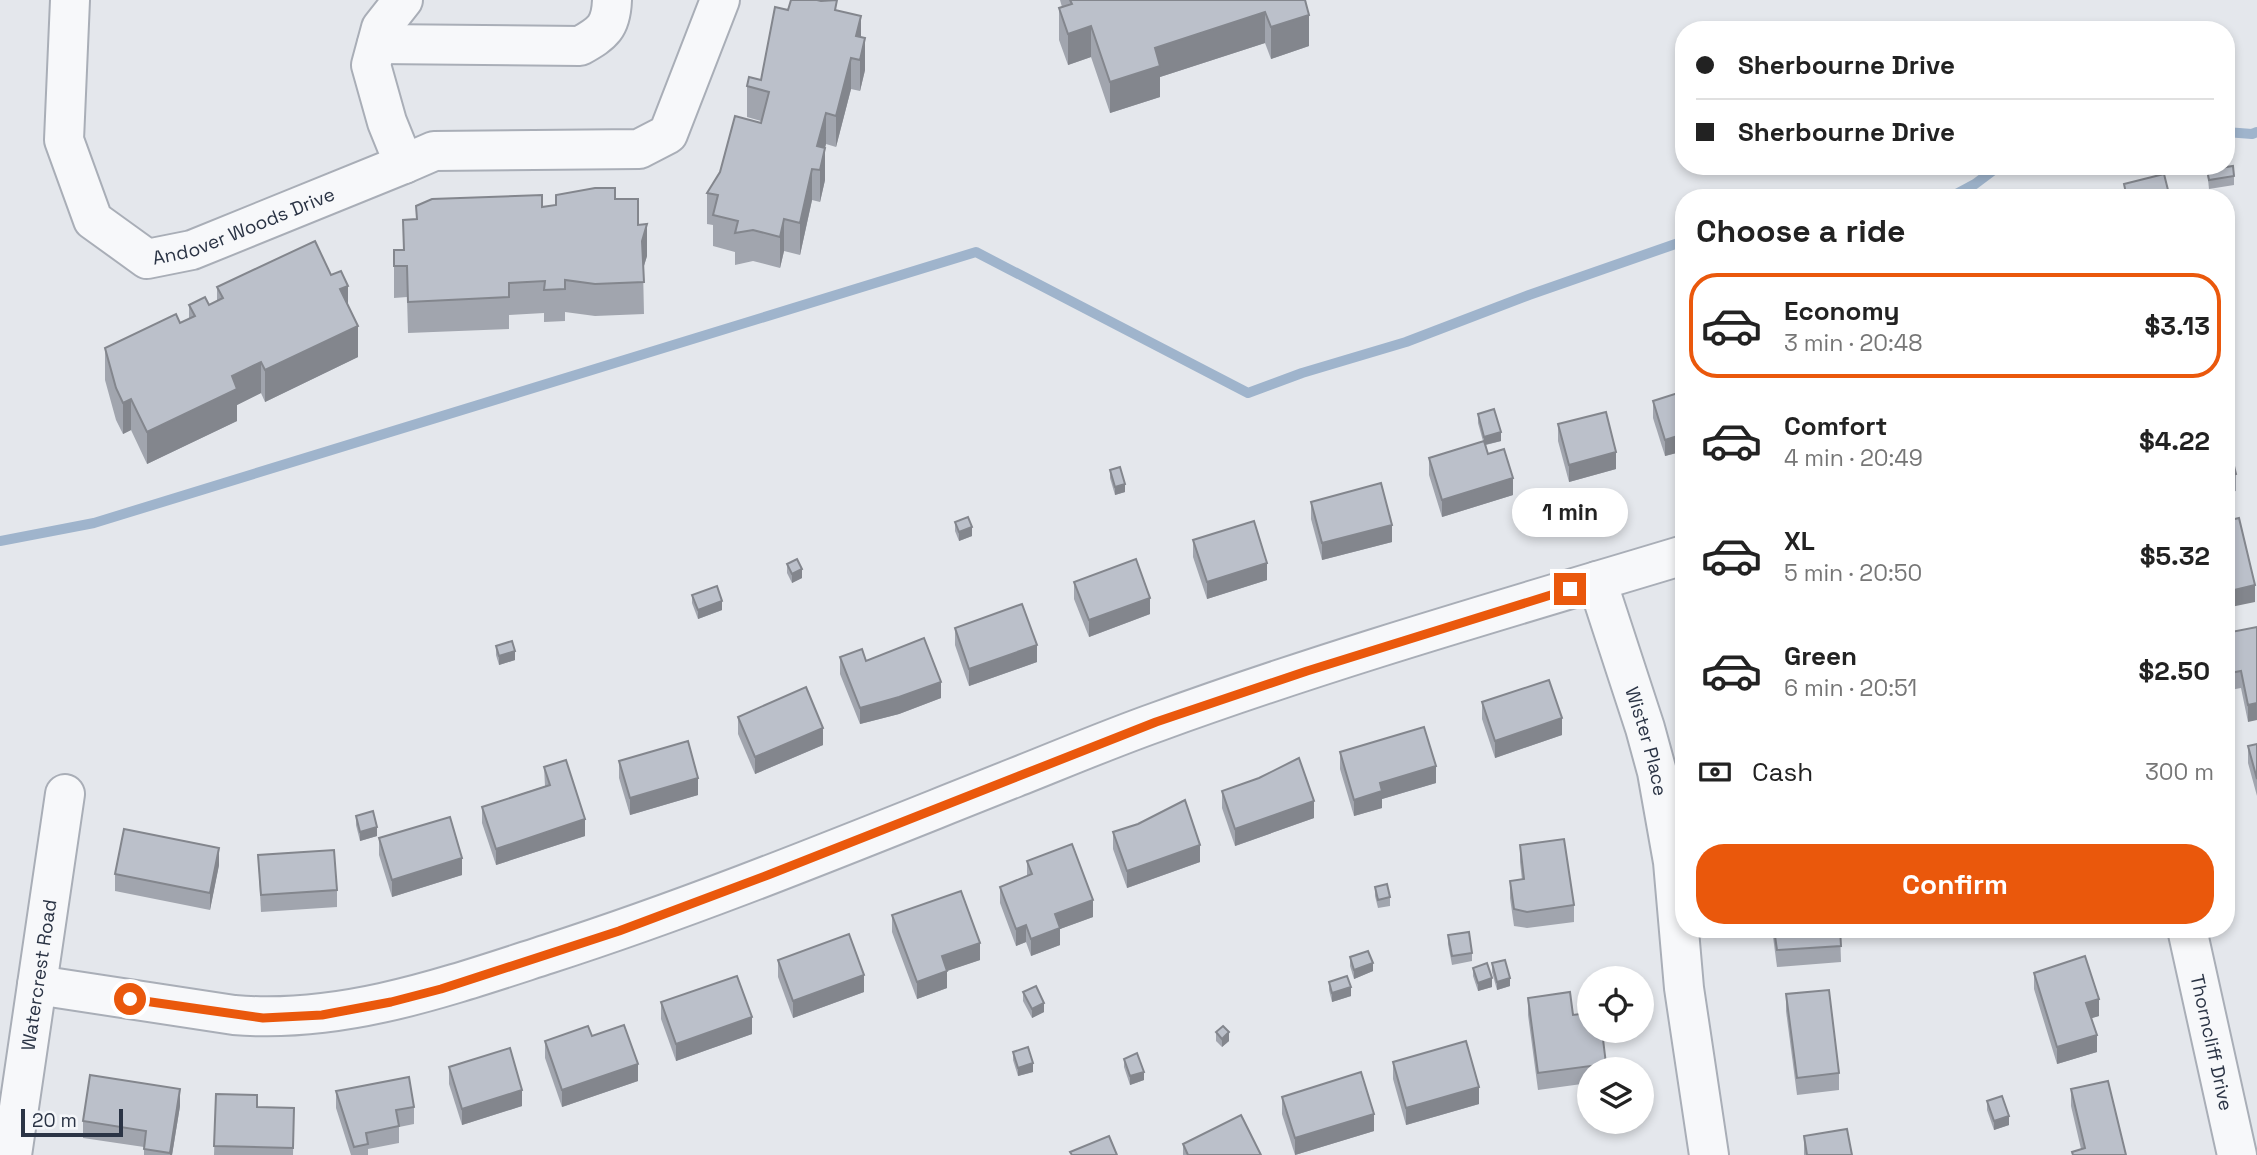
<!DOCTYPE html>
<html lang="en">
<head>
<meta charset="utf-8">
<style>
	:root { --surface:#fff; --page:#f2f2f2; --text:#222; --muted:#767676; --line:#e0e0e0; --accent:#ea580c }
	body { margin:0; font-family:"Space Grotesk",sans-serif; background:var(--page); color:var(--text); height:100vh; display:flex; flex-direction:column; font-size:26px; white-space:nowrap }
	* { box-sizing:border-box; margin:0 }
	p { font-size:23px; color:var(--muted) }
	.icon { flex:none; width:38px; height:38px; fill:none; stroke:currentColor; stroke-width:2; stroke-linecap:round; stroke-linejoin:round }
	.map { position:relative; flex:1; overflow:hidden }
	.sheet { position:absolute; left:1675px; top:189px; width:560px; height:749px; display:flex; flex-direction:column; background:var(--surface); border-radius:28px; box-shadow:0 4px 10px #0003 }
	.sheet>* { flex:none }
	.banner { position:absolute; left:1675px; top:21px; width:560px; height:154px; border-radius:28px; box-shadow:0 4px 10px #0003; display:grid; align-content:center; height:154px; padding:0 21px; background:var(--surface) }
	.controls { position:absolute; left:1577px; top:966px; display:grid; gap:14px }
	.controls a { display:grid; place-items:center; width:77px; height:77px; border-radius:50%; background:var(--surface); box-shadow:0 4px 10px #0003; font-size:35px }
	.scale { position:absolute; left:21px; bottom:18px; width:102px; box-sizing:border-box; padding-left:7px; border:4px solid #2b3445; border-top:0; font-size:19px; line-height:24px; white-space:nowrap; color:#2b3445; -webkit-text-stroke:5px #f4f6f9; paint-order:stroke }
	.end { position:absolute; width:32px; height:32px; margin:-16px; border:9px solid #ea580c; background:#fff; box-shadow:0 0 0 4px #fff }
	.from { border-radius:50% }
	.bubble { position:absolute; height:49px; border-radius:24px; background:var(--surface); box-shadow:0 4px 10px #0003; font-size:23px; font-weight:600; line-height:49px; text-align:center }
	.banner b { display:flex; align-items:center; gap:24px; height:66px; font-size:26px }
	.banner b+b { border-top:2px solid var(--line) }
	.banner i { width:18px; height:18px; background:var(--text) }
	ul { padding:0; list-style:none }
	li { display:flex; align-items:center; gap:21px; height:105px; margin:0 14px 10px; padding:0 7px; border:4px solid transparent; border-radius:28px }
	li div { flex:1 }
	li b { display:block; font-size:26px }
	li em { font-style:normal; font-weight:600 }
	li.on { border-color:var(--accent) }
	li>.icon { width:63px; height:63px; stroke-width:1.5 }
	h2 { padding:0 21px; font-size:32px; line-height:84px }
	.pay { display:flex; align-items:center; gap:18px; height:77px; padding:0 21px; font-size:26px }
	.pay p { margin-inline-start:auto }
	.cta { display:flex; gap:14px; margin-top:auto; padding:14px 21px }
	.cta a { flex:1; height:80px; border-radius:28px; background:var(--accent); color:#fff; font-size:28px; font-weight:600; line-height:80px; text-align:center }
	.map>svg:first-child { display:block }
</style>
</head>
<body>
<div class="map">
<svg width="2257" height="1155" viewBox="0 0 2257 1155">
	<rect width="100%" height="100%" fill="#e4e7ec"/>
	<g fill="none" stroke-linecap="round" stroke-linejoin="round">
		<g stroke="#9fb4cc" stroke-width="10">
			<path d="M2226,132L2252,134L2257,132"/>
			<path d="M1949,198L1975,184L1999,166"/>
			<path d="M0,541L94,523L976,252L1248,393L1302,373L1406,342L1529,295L1684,241"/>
		</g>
		<g stroke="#a9aeb7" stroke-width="42">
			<g id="minor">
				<path id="s1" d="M70,0L64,140L93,220L147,259L192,250L404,164L387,122L371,65L381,28L403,0"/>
				<path d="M377,44L580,46C603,33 611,27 612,0"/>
				<path d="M404,164L434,151L639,149L668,134L720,0"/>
				<path id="s2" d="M1597,581L1645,728L1657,772L1673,862L1684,988L1709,1155"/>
				<path id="s3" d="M2187,929L2237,1155"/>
				<path d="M37,985L234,1015C343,1024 446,987 548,954C706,903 860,839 1014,778C1062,759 1109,739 1157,722C1330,659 1508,608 1684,555"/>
				<path id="s4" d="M12,1155L65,794"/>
			</g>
		</g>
		<use href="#minor" stroke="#f7f8fa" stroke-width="38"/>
	</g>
	<g fill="#a1a5ae">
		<path d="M1060,0H1306L1309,46L1271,59L1265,43L1160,77V97L1110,113L1091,57L1068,65L1059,40V8L1062,7Z"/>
		<path d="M788,10L838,11L861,37L865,70L860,91L851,89L836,147L826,144L825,148V180L820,202L812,200L800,255L784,251L780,268L753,261L735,265V252L713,246V225L707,224V193L761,123V121L747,117V86L761,80Z"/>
		<path d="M2207,170L2234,176V185L2209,189Z"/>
		<path d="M2124,184L2170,198H2124Z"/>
		<path d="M615,199L638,225L647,256L643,269L644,314L595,316L565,312V321L544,322V313L509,315V329L408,333L407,297L394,298V250H403V220L416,219V206L542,207Z"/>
		<path d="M331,275L348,305L358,357L265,402L261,393L237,405V421L147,464L131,430L123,434L116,420L105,380V348L180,323L189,319V305H209L217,301V287Z"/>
		<path d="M1684,391V451L1665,456L1653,418V401Z"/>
		<path d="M1478,414L1501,441L1486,445L1488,454L1513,495L1442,517L1429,475V458L1483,441L1478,423Z"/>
		<path d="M1558,424L1616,469L1569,482L1558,441Z"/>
		<path d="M2226,434L2236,474V491L2226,493Z"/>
		<path d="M1110,470L1125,492L1115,495L1110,478Z"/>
		<path d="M1311,502L1392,542L1322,560L1311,519Z"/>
		<path d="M955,522L972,536L959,541L955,531Z"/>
		<path d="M1193,540L1267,580L1207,599L1193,557Z"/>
		<path d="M787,564L802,578L792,583L787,573Z"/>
		<path d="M1074,582L1150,614L1089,637L1074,599Z"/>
		<path d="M692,595L722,610L698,619L692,603Z"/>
		<path d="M2257,627L2248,722L2241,688L2230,690L2226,672V633Z"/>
		<path d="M955,628L1037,662L969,686L955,645Z"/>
		<path d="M496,646L515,660L499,665L496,655Z"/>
		<path d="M840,657L866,661L941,698L899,714L860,724L840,674Z"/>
		<path d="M1482,702L1562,735L1495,758L1482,719Z"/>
		<path d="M738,717L823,745L755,774L738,734Z"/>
		<path d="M2257,744V796L2248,763V746Z"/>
		<path d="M1340,752L1436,783L1382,799V808L1354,816L1340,769Z"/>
		<path d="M619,761L698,795L630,815L619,778Z"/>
		<path d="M544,767L585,836L496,865L482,823V807L545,786Z"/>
		<path d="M1222,791L1314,818L1235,846L1222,808Z"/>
		<path d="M356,816L377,836L360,841L356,825Z"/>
		<path d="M1113,832L1200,862L1127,888L1113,849Z"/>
		<path d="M379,838L462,875L392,897L379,855Z"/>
		<path d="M1520,845L1574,905V922L1527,928L1514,926L1510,898V881L1522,880L1520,862Z"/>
		<path d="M258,855L337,890V907L261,912Z"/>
		<path d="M1027,861L1093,917L1060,929V945L1031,956L1026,942L1016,946L1000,903V887L1027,876Z"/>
		<path d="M219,865L210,910L115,891V874Z"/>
		<path d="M1375,887L1390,897V906L1378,908L1375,896Z"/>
		<path d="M892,915L980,960L947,971V988L917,999L892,932Z"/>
		<path d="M1772,929H1840L1841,962L1777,967Z"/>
		<path d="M1448,935L1472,953V961L1452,965L1448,944Z"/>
		<path d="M1350,957L1373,971L1354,979L1350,966Z"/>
		<path d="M778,960L864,992L793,1018L778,977Z"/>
		<path d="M1492,963L1510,986L1497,990L1492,972Z"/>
		<path d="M1473,968L1492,987L1478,991L1473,976Z"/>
		<path d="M2034,973L2099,1016L2091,1018L2097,1052L2057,1064L2034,989Z"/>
		<path d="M1329,982L1351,996L1332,1002L1329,990Z"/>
		<path d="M1023,992L1044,1012L1032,1018L1023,1001Z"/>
		<path d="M1786,994L1839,1073V1090L1797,1095L1786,1011Z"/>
		<path d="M1528,998L1573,1015L1606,1064V1069H1589V1083L1538,1090L1528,1015Z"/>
		<path d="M661,1002L752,1034L676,1061L661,1019Z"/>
		<path d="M1216,1032L1229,1041L1222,1047L1216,1041Z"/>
		<path d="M592,1036L638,1081L562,1107L545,1058V1041Z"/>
		<path d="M1013,1052L1033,1072L1018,1076L1013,1060Z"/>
		<path d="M1124,1059L1144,1080L1130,1085L1124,1067Z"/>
		<path d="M1393,1062L1479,1104L1406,1125L1393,1079Z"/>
		<path d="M449,1067L522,1106L462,1125L449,1084Z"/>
		<path d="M2071,1089L2126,1155H2072V1152L2081,1149L2071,1106Z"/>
		<path d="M336,1091L414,1107V1124L399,1127V1143L368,1149V1155H351L336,1108Z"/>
		<path d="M216,1094L257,1107L294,1108L293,1155H214Z"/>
		<path d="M1282,1097L1374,1131L1295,1155L1282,1114Z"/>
		<path d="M1987,1101L2009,1125L1994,1130L1987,1110Z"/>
		<path d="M180,1106L172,1155H144V1147L83,1138V1121Z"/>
		<path d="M1804,1136L1852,1155H1804Z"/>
		<path d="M1183,1144L1261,1155H1183Z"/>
	</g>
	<g fill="#83868d">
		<path d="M1265,12V43L1160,77V97L1110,113V82L1155,48Z"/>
		<path d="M1309,15V46L1271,59V27Z"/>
		<path d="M861,16V48L856,36Z"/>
		<path d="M1091,26V57L1068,65V34Z"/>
		<path d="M865,38V70L860,91V60Z"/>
		<path d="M851,58V89L836,147V116Z"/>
		<path d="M826,113V144L819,170L817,146Z"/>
		<path d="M825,148V180L820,202V170Z"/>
		<path d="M812,169V200L800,255V223Z"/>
		<path d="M784,219V251L780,268V237Z"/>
		<path d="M647,224V256L642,272V241Z"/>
		<path d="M348,286V317L340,289Z"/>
		<path d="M358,326V357L265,402V370Z"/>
		<path d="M261,362V393L237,405V421L147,464V432L232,376Z"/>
		<path d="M131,399V430L123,434V403Z"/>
		<path d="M1501,432V441L1484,445V437Z"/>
		<path d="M1684,434V451L1665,456V440Z"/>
		<path d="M1616,452V469L1569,482V465Z"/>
		<path d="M1513,478V495L1442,517V500Z"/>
		<path d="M1125,484V492L1115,495V487Z"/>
		<path d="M1392,525V542L1322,560V543Z"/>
		<path d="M972,527V536L959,541V532Z"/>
		<path d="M1267,563V580L1207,599V582Z"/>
		<path d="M802,569V578L792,583V574Z"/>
		<path d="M2255,585V602L2226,608V592Z"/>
		<path d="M1150,598V614L1089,637V620Z"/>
		<path d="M722,601V610L698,619V610Z"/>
		<path d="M1037,645V662L969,686V669Z"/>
		<path d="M515,651V660L499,665V656Z"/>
		<path d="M941,682V698L899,714L860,724V708Z"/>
		<path d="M2257,703V720L2248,722V705Z"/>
		<path d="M1562,718V735L1495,758V741Z"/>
		<path d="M823,728V745L755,774V757Z"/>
		<path d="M1436,766V783L1382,799V808L1354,816V800L1380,783Z"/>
		<path d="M698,778V795L630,815V798Z"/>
		<path d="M1314,801V818L1235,846V829Z"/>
		<path d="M585,819V836L496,865V849Z"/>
		<path d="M377,827V836L360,841V832Z"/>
		<path d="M1200,845V862L1127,888V871Z"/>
		<path d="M219,848V865L210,910V893Z"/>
		<path d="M462,858V875L392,897V880Z"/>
		<path d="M1093,900V917L1060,929V945L1031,956V939L1055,914Z"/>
		<path d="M1026,925V942L1016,946V929Z"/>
		<path d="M2040,929H2054L2040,933Z"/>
		<path d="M980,943V960L947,971V988L917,999V982L942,956Z"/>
		<path d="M1373,963V971L1354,979V970Z"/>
		<path d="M864,975V992L793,1018V1001Z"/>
		<path d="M1492,978V987L1478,991V983Z"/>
		<path d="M1510,978V986L1497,990V982Z"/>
		<path d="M1351,987V996L1332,1002V993Z"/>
		<path d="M2099,999V1016L2086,1020V1003Z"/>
		<path d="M1044,1003V1012L1032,1018V1009Z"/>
		<path d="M752,1017V1034L676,1061V1044Z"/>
		<path d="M1229,1032V1041L1222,1047V1039Z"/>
		<path d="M2097,1035V1052L2057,1064V1047Z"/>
		<path d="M1033,1063V1072L1018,1076V1068Z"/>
		<path d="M638,1064V1081L562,1107V1090Z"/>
		<path d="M1144,1072V1080L1130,1085V1076Z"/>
		<path d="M1479,1087V1104L1406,1125V1108Z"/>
		<path d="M180,1089V1106L172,1155H170Z"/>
		<path d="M522,1090V1106L462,1125V1109Z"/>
		<path d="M1374,1114V1131L1295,1155V1138Z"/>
		<path d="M2009,1116V1125L1994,1130V1121Z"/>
	</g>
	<g fill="#bbc0ca" stroke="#83868d" stroke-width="2">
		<path d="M791,0H817L821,1L837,0L835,10L861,16L856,36L865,38L860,60L851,58L836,116L826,113L817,146L825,148L820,170L812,169L800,223L784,219L780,237L753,230L735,233L738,221L713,215L718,195L707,193L720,172L735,116L761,123L769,92L747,86L749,77L761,80L775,7L788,10Z"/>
		<path d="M1070,0H1305L1309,15L1271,27L1265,12L1155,48L1160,66L1110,82L1091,26L1068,34L1059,8L1072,4Z"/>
		<path d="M2233,166L2234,176L2209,180L2207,170Z"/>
		<path d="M2164,174L2170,198H2127L2124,184Z"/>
		<path d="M595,188H615V199H638V225L647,224L642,241L644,282L595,284L565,280V289L544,290L545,281L509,283V297L408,302L407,266H394V250H404L403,220L417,219L416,206L432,199L542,195V207L556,205V195Z"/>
		<path d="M315,241L331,275L341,271L348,286L340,289L358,326L265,370L261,362L232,376L237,389L147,432L131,399L123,403L116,388L105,348L176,314L180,323L195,316L189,305L205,297L209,305L223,298L217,287Z"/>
		<path d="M1684,391V434L1665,440L1653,401Z"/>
		<path d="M1494,409L1501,432L1484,437L1478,414Z"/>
		<path d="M1606,412L1616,452L1569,465L1558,424Z"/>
		<path d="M2226,434L2236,474L2226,476Z"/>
		<path d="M1484,441L1488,454L1504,449L1513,478L1442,500L1429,458Z"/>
		<path d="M1120,467L1125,484L1115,487L1110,470Z"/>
		<path d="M1381,483L1392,525L1322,543L1311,502Z"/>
		<path d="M968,517L972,527L959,532L955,522Z"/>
		<path d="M2239,518L2255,585L2226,592V521Z"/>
		<path d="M1254,521L1267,563L1207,582L1193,540Z"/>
		<path d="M797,559L802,569L792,574L787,564Z"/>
		<path d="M1136,559L1150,598L1089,620L1074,582Z"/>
		<path d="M717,586L722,601L698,610L692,595Z"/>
		<path d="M1022,604L1037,645L969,669L955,628Z"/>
		<path d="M2257,627V703L2248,705L2241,671L2230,673L2226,655V633Z"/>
		<path d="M924,638L941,682L899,697L860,708L840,657L862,649L866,661Z"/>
		<path d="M512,641L515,651L499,656L496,646Z"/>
		<path d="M1549,680L1562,718L1495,741L1482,702Z"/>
		<path d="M806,687L823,728L755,757L738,717Z"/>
		<path d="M1424,727L1436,766L1380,783L1382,791L1354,800L1340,752Z"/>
		<path d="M688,741L698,778L630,798L619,761Z"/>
		<path d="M2257,744V779L2248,746Z"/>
		<path d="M1299,758L1314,801L1235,829L1222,791L1259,778Z"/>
		<path d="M566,760L585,819L496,849L482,807L550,785L544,767Z"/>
		<path d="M1185,800L1200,845L1127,871L1113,832L1138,824Z"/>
		<path d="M373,811L377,827L360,832L356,816Z"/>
		<path d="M450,817L462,858L392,880L379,838Z"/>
		<path d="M124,829L219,848L210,893L115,874Z"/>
		<path d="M1564,839L1574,905L1527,912L1514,909L1510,881L1524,879L1520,845Z"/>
		<path d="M1072,844L1093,900L1055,914L1060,928L1031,939L1026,925L1016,929L1000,887L1032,874L1027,861Z"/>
		<path d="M334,850L337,890L261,895L258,855Z"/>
		<path d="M1387,884L1390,897L1378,900L1375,887Z"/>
		<path d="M961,891L980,943L942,956L947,971L917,982L892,915Z"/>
		<path d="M1774,929H1840L1841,946L1777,950Z"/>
		<path d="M1469,932L1472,953L1452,956L1448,935Z"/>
		<path d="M849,934L864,975L793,1001L778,960Z"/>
		<path d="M1368,951L1373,963L1354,970L1350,957Z"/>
		<path d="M2085,956L2099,999L2086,1003L2097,1035L2057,1047L2034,973Z"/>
		<path d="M1505,960L1510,978L1497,982L1492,963Z"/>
		<path d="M1487,963L1492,978L1478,983L1473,968Z"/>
		<path d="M737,976L752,1017L676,1044L661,1002Z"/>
		<path d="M1347,976L1351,987L1332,993L1329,982Z"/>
		<path d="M1036,986L1044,1003L1032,1009L1023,992Z"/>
		<path d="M1829,990L1839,1073L1797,1078L1786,994Z"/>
		<path d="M1570,992L1573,1015L1589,1013V1031H1602L1606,1064L1538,1073L1528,998Z"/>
		<path d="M624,1025L638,1064L562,1090L545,1041L588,1026L592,1036Z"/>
		<path d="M1223,1026L1229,1032L1222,1039L1216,1032Z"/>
		<path d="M1466,1041L1479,1087L1406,1108L1393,1062Z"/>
		<path d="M1028,1047L1033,1063L1018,1068L1013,1052Z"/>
		<path d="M510,1048L522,1090L462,1109L449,1067Z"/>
		<path d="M1137,1053L1144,1072L1130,1076L1124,1059Z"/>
		<path d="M1361,1072L1374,1114L1295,1138L1282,1097Z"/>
		<path d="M90,1075L180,1089L170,1153L144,1149L146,1131L83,1121Z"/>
		<path d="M409,1077L414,1107L396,1110L399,1126L366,1133L368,1144L354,1147L336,1091Z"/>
		<path d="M2108,1081L2126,1155H2073L2072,1152L2085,1148L2071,1089Z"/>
		<path d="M216,1094L257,1095V1107L294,1108L293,1148L214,1146Z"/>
		<path d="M2002,1096L2009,1116L1994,1121L1987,1101Z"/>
		<path d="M1241,1115L1261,1155H1188L1183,1144Z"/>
		<path d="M1847,1129L1852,1155H1807L1804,1136Z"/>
		<path d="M1109,1136L1117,1155H1072L1070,1152Z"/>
	</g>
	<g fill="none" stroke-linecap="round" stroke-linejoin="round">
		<path stroke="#ea580c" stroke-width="9" d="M130,999L263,1018L322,1015L391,1002L441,989L619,931L768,875L1156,722L1307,671L1570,589"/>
	</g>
	<g text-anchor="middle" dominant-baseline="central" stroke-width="5" stroke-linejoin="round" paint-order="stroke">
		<g font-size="19" fill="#2b3445" stroke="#f4f6f9">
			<text stroke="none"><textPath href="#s1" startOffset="394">Andover Woods Drive</textPath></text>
			<text stroke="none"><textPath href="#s2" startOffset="168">Wister Place</textPath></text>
			<text stroke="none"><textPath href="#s4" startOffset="182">Watercrest Road</textPath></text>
			<text stroke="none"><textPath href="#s3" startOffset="116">Thorncliff Drive</textPath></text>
		</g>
	</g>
</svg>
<div class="controls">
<a><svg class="icon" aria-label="locate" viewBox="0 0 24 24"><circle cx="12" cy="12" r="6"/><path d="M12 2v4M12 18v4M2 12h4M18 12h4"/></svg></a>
<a><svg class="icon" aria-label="layers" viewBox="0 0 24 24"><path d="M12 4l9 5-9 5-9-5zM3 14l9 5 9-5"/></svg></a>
</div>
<div class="scale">20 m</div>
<i class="end from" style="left:130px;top:999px"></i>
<i class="end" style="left:1570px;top:589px"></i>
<div class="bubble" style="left:1512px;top:488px;width:116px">1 min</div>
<div class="banner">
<b><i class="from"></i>Sherbourne Drive</b>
<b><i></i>Sherbourne Drive</b>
</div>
<section class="sheet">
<h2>Choose a ride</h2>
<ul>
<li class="on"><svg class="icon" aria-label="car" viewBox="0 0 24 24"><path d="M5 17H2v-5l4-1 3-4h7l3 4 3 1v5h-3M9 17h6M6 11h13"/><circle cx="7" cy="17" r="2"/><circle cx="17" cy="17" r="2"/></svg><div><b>Economy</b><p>3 min · 20:48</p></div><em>$3.13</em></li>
<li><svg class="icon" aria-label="car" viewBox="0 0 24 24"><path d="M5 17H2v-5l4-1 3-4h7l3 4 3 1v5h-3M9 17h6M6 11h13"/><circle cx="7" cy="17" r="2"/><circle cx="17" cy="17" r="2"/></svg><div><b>Comfort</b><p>4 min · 20:49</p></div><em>$4.22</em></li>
<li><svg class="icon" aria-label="car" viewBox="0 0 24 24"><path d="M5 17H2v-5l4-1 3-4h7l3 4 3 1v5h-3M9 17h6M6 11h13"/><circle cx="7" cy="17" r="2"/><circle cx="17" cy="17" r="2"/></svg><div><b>XL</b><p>5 min · 20:50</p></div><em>$5.32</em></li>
<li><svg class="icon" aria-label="car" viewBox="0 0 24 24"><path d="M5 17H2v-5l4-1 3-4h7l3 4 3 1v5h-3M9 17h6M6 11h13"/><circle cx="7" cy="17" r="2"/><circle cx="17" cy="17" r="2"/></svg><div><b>Green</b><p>6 min · 20:51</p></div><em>$2.50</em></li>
</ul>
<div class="pay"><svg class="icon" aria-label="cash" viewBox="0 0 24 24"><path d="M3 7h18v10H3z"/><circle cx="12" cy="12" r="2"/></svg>Cash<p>300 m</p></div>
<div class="cta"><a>Confirm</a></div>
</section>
</div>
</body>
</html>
